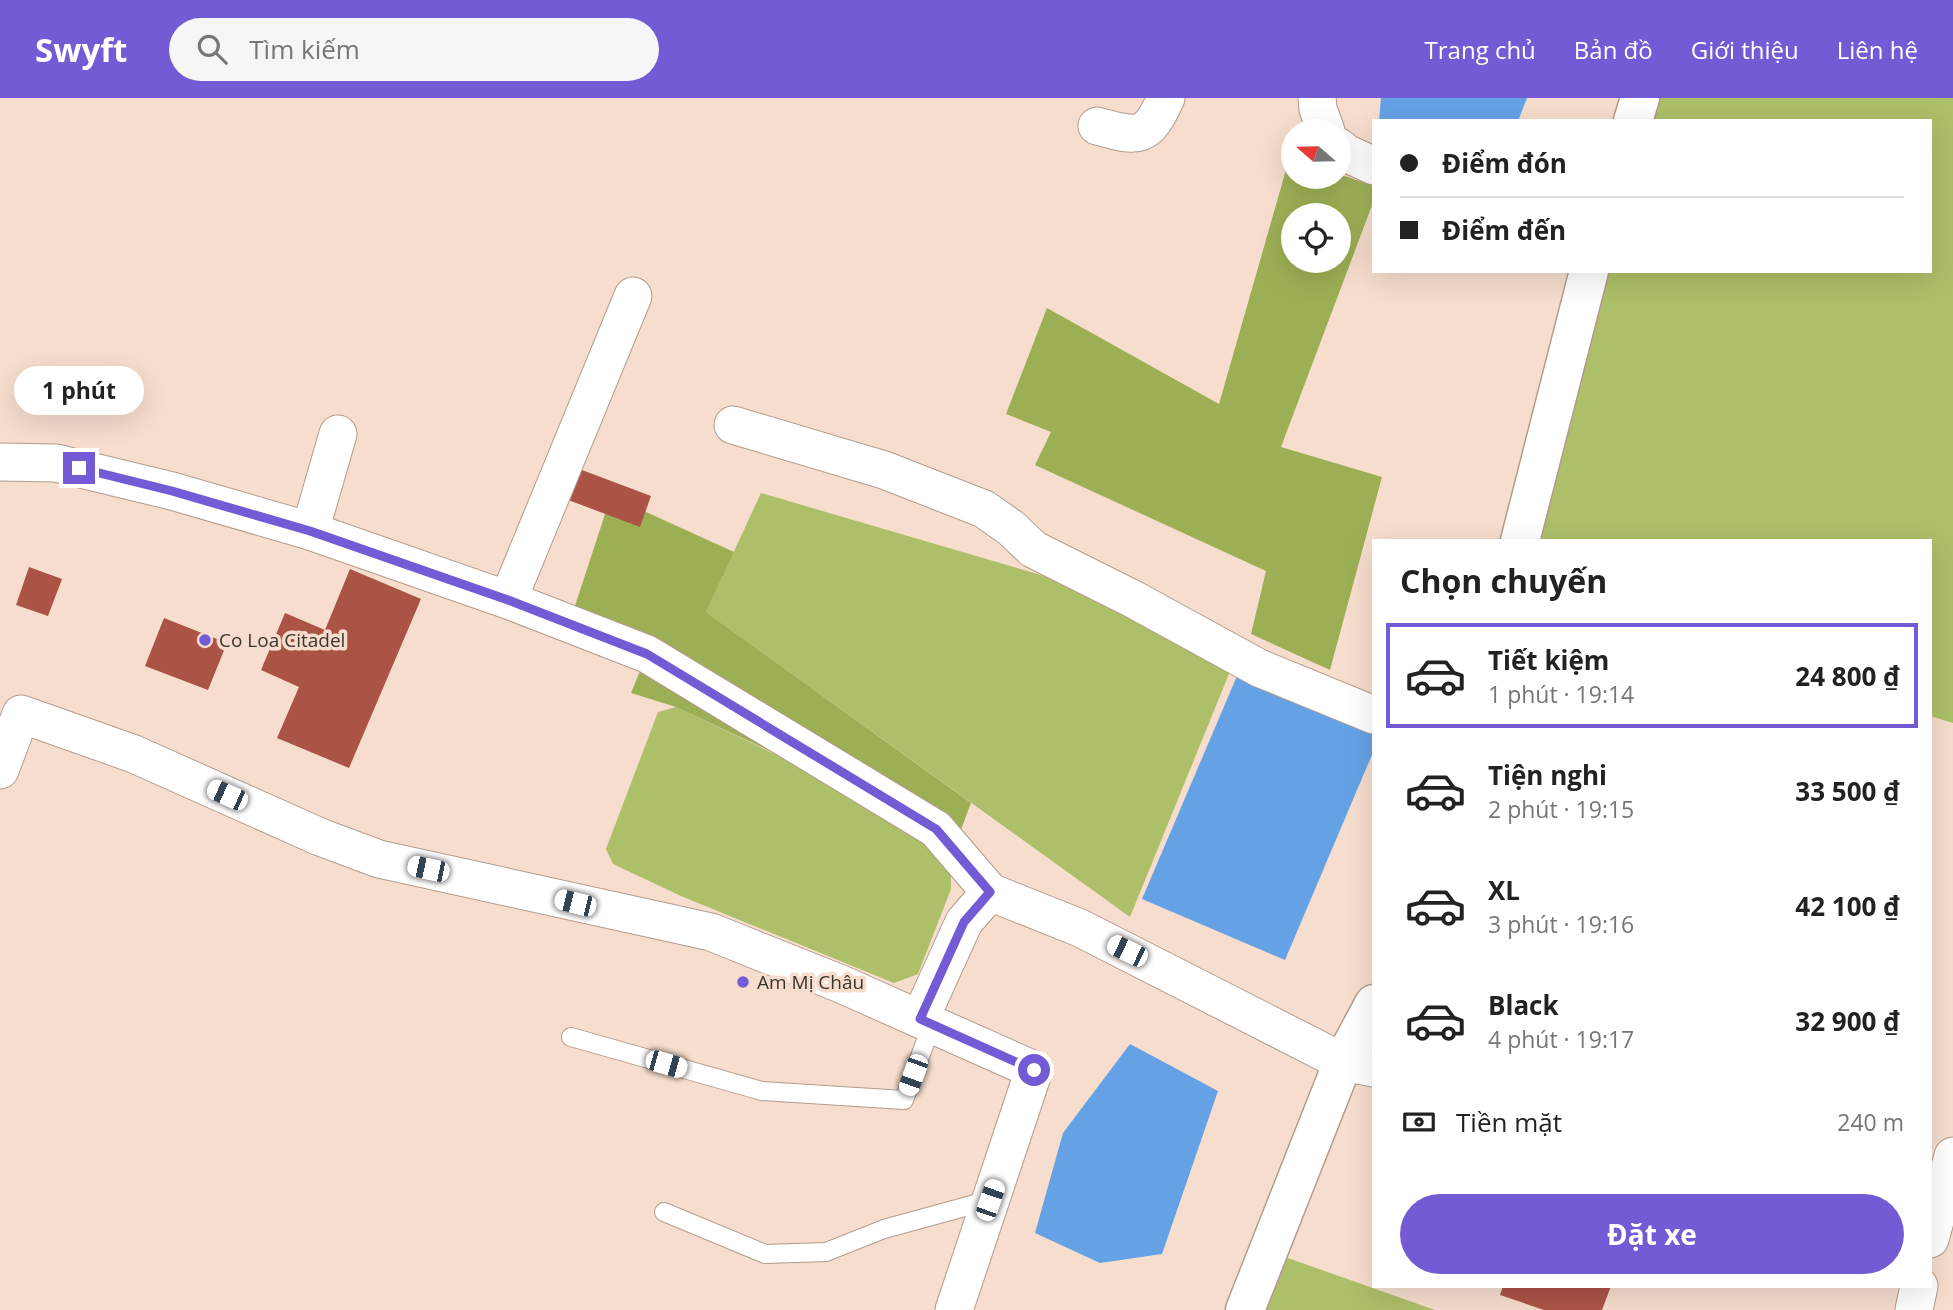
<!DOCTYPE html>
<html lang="vi">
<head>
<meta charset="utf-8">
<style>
	:root { --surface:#fff; --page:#f6f6f6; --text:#222; --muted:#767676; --line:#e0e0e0; --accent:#735bd5 }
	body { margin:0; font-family:"Open Sans",sans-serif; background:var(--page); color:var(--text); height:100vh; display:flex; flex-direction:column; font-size:26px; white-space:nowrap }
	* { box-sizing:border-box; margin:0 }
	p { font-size:23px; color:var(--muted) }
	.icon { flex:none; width:38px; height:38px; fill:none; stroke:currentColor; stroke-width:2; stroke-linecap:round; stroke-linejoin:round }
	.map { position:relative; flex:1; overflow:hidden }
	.drawer { position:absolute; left:1372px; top:441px; width:560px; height:749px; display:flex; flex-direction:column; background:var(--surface); border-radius:0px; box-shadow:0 7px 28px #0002 }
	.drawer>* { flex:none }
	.banner { position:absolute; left:1372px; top:21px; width:560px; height:154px; border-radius:0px; box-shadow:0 7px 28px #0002; display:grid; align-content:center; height:154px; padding:0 28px; background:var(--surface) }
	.needle { width:46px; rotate:290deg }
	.buttons { position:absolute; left:1281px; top:21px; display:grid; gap:14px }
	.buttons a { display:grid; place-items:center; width:70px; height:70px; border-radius:50%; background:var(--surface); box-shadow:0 7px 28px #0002; font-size:35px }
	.end { position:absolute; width:32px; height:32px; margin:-16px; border:9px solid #735bd5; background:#fff; box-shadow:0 0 0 4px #fff }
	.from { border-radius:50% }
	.bubble { position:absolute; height:49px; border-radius:24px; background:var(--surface); box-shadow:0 7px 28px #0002; font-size:23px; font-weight:700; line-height:49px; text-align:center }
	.car { position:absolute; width:21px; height:42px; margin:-21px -10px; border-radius:9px; box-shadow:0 0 5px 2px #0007; background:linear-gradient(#fff 24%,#345 0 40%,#fff 0 76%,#345 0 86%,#fff 0) }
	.banner b { display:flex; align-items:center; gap:24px; height:66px; font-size:26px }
	.banner b+b { border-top:2px solid var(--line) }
	.banner i { width:18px; height:18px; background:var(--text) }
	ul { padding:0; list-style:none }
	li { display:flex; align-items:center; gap:21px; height:105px; margin:0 14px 10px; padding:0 14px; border:4px solid transparent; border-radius:0px }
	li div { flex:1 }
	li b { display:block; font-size:26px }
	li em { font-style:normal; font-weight:700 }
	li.on { border-color:var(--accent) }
	li>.icon { width:63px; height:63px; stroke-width:1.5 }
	h2 { padding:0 28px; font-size:32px; line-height:84px }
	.pay { display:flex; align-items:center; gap:18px; height:77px; padding:0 28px; font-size:26px }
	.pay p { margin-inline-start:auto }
	.button { display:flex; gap:14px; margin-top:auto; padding:14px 28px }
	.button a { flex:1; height:80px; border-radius:42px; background:var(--accent); color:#fff; font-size:28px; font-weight:700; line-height:80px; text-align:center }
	header { display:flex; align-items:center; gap:42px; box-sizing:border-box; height:98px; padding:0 35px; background:var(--accent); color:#fff }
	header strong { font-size:33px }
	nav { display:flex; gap:38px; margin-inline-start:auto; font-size:24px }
	.search { width:490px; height:63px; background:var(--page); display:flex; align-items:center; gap:18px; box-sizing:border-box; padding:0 24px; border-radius:38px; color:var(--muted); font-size:26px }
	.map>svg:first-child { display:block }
</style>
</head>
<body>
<header>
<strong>Swyft</strong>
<div class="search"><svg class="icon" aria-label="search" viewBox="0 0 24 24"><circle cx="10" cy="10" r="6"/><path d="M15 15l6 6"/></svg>Tìm kiếm</div>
<nav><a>Trang chủ</a><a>Bản đồ</a><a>Giới thiệu</a><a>Liên hệ</a></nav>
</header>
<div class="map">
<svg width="1953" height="1212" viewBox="0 0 1953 1212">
	<rect width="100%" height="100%" fill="#f6ddcd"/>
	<g fill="#adbf68">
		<path d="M1642,0H1953V625L1930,618V443H1520L1594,173H1930V23H1636Z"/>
		<path d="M761,395L1041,477L1233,566L1130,819L706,514Z"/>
		<path d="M676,609L927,729L951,758V791L918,876L894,885L681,798L613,766L606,751L658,614Z"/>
		<path d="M1268,1153L1435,1212H1245Z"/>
	</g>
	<g fill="#9daf55" fill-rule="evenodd">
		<path d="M1290,58L1293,59V79H1339V76L1374,88V102L1281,349L1382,379L1330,572L1251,536L1266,473L1035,367L1051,334L1006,316L1047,210L1219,306ZM1293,117H1339V163H1293Z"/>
		<path d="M611,398L734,454L706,514L971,705L951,758L936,731L676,609L631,595L647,556L569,526Z"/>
	</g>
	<g fill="#65a2e5">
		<path d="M1381,0H1527L1518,23H1379Z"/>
		<path d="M1237,578L1374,636V652L1285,862L1142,801Z"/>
		<path d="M1130,946L1218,993L1162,1156L1100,1165L1035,1135L1063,1035Z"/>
	</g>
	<g fill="#ab5446">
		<path d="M566,366L651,398L640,429L555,397Z"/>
		<path d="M29,469L62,481L48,518L16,507Z"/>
		<path d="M350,471L421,501L349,670L277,640L299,589L261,572L285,515L325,532Z"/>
		<path d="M164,520L227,545L208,592L145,568Z"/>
		<path d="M1503,1188H1611L1602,1212H1544L1500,1197Z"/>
	</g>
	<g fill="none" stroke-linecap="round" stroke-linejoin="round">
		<g stroke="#b39c8c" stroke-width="20">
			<g id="lane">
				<path d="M571,939L762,993L904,1002L932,926"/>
				<path d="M664,1114L765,1156L826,1154L884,1131L990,1102"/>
			</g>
		</g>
		<g stroke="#b39c8c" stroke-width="39">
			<g id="street">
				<path d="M1317,0L1318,11L1326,33"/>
				<path d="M1097,28C1140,40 1147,41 1166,0"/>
				<path d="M1339,49L1346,55L1374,68"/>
				<path d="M733,327L884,372L984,411L1011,430L1033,451L1133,501L1259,570L1374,617"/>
				<path d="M0,364L56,365L172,393L310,433L508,502L647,556L936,731L990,794L1080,830L1343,964L1374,970"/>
				<path d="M310,433L338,336"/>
				<path d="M508,502L633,198"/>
				<path d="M0,672L21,616L134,656L320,739L379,761L711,834L841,886L1034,972L954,1212"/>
				<path d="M920,921L964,824L990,794"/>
				<path d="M1930,1141L1953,1058"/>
				<path d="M1914,1212L1919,1188"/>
			</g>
		</g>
		<g stroke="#b39c8c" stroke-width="41">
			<g id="secondary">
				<path d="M1633,23L1640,0"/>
				<path d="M1520,443L1589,173"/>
				<path d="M1245,1212L1343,964L1374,906"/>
			</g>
		</g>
		<use href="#lane" stroke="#fff" stroke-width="18"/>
		<use href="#street" stroke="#fff" stroke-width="37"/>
		<use href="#secondary" stroke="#fff" stroke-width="38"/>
	</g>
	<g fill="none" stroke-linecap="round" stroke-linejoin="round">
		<path stroke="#735bd5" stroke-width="9" d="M79,370L172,393L310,433L508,502L647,556L936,731L990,794L964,824L920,921L1034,972"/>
	</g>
	<g fill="#735bd5" stroke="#f6ddcd" stroke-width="2.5">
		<circle cx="205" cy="542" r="7"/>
		<circle cx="743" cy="884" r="7"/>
	</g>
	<g text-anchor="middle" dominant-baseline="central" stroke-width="7" stroke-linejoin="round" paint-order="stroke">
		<g font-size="19" fill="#3e352e" stroke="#f6ddcd" text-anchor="start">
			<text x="219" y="542">Co Loa Citadel</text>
			<text x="757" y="884">Am Mị Châu</text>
		</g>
	</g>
</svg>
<div class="buttons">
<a><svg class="needle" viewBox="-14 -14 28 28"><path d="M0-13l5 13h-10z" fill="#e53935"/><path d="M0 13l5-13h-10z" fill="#767676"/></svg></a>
<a><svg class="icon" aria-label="locate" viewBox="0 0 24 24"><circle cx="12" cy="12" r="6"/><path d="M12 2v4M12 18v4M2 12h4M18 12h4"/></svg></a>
</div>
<i class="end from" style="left:1034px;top:972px"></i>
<i class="end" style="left:79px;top:370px"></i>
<div class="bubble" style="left:14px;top:268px;width:130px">1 phút</div>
<i class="car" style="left:227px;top:697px;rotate:294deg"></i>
<i class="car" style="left:428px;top:771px;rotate:282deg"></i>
<i class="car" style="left:575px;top:805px;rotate:284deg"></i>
<i class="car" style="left:1127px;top:853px;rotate:296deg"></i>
<i class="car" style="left:666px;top:966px;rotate:106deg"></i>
<i class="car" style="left:913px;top:977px;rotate:200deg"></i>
<i class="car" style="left:990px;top:1102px;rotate:19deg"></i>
<div class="banner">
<b><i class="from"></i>Điểm đón</b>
<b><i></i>Điểm đến</b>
</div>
<section class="drawer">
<h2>Chọn chuyến</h2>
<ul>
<li class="on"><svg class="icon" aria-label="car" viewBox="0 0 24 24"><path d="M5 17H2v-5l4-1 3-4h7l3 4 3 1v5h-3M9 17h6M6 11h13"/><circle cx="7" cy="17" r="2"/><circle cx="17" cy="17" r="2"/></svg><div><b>Tiết kiệm</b><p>1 phút · 19:14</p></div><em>24 800 ₫</em></li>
<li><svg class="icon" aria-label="car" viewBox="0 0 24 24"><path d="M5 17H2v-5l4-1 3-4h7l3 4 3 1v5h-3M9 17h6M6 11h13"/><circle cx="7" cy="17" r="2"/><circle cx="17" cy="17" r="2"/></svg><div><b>Tiện nghi</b><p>2 phút · 19:15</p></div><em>33 500 ₫</em></li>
<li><svg class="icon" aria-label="car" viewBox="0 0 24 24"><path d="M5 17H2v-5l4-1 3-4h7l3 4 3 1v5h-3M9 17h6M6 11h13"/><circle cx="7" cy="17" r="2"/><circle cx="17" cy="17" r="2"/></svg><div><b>XL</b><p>3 phút · 19:16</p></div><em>42 100 ₫</em></li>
<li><svg class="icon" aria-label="car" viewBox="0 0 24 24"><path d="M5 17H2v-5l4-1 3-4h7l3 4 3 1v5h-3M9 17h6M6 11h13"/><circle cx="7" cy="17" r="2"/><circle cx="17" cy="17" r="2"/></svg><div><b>Black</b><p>4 phút · 19:17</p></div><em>32 900 ₫</em></li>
</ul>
<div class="pay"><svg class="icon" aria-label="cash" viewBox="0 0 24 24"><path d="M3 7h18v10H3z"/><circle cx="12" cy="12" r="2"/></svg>Tiền mặt<p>240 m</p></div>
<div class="button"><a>Đặt xe</a></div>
</section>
</div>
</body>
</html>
